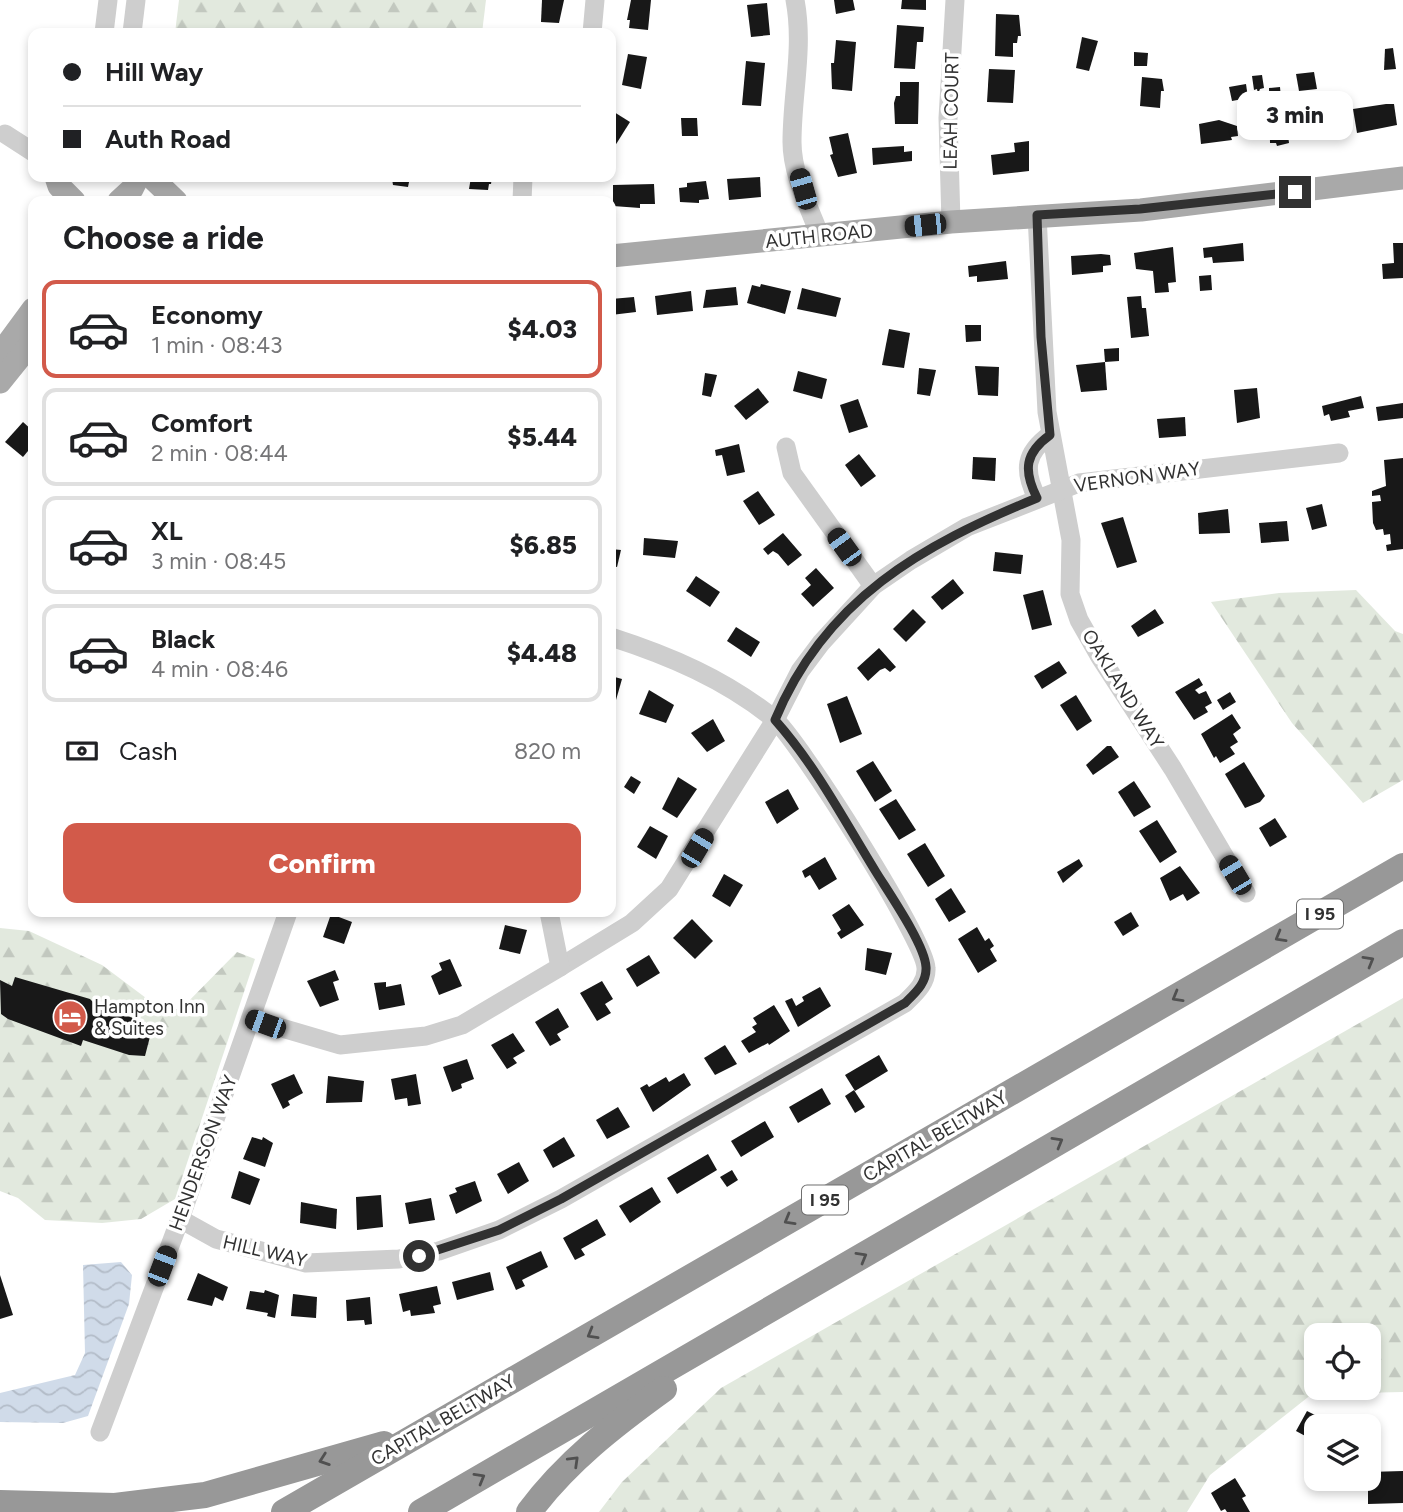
<!DOCTYPE html>
<html lang="en">
<head>
<meta charset="utf-8">
<style>
	:root { --surface:#fff; --page:#f2f2f2; --text:#202124; --muted:#757577; --line:#e0e0e0; --accent:#d25a4a }
	body { margin:0; font-family:Figtree,sans-serif; background:var(--page); color:var(--text); height:100vh; display:flex; flex-direction:column; font-size:26px; white-space:nowrap }
	* { box-sizing:border-box; margin:0 }
	p { font-size:23px; color:var(--muted) }
	.icon { flex:none; width:38px; height:38px; fill:none; stroke:currentColor; stroke-width:2; stroke-linecap:round; stroke-linejoin:round }
	.map { position:relative; flex:1; overflow:hidden }
	.side { position:absolute; left:28px; top:196px; width:588px; height:721px; display:flex; flex-direction:column; background:var(--surface); border-radius:14px; box-shadow:0 4px 10px #0003 }
	.side>* { flex:none }
	.top-card { position:absolute; left:28px; top:28px; width:588px; height:154px; border-radius:14px; box-shadow:0 4px 10px #0003; display:grid; align-content:center; height:154px; padding:0 35px; background:var(--surface) }
	.tools { position:absolute; left:1304px; top:1323px; display:grid; gap:14px }
	.tools a { display:grid; place-items:center; width:77px; height:77px; border-radius:14px; background:var(--surface); box-shadow:0 4px 10px #0003; font-size:35px }
	.end { position:absolute; width:32px; height:32px; margin:-16px; border:9px solid #313131; background:#fff; box-shadow:0 0 0 4px #fff }
	.from { border-radius:50% }
	.bubble { position:absolute; height:49px; border-radius:14px; background:var(--surface); box-shadow:0 4px 10px #0003; font-size:23px; font-weight:800; line-height:49px; text-align:center }
	.car { position:absolute; width:21px; height:42px; margin:-21px -10px; border-radius:9px; box-shadow:0 0 5px 2px #0007; background:linear-gradient(#222 24%,#8ab4d8 0 40%,#222 0 76%,#8ab4d8 0 86%,#222 0) }
	.top-card b { display:flex; align-items:center; gap:24px; height:66px; font-size:26px }
	.top-card b+b { border-top:2px solid var(--line) }
	.top-card i { width:18px; height:18px; background:var(--text) }
	ul { padding:0; list-style:none }
	li { display:flex; align-items:center; gap:21px; height:98px; margin:0 14px 10px; padding:0 21px; border:4px solid var(--line); border-radius:14px }
	li div { flex:1 }
	li b { display:block; font-size:26px }
	li em { font-style:normal; font-weight:800 }
	li.active { border-color:var(--accent) }
	li>.icon { width:63px; height:63px; stroke-width:1.5 }
	h2 { padding:0 35px; font-size:32px; line-height:84px }
	.pay { display:flex; align-items:center; gap:18px; height:77px; padding:0 35px; font-size:26px }
	.pay p { margin-inline-start:auto }
	.primary-button { display:flex; gap:14px; margin-top:auto; padding:14px 35px }
	.primary-button a { flex:1; height:80px; border-radius:14px; background:var(--accent); color:#fff; font-size:28px; font-weight:800; line-height:80px; text-align:center }
	.map>svg:first-child { display:block }
</style>
</head>
<body>
<div class="map">
<svg width="1403" height="1512" viewBox="0 0 1403 1512">
	<defs>
		<pattern id="forest-firs" width="22" height="20" patternUnits="userSpaceOnUse" patternTransform="scale(1.75)"><rect width="22" height="20" fill="#e2e9de"/><path d="M5 1l3.5 6h-7zM16 11l3.5 6h-7z" fill="#c2c8bf"/></pattern>
		<pattern id="water-waves" width="16" height="10" patternUnits="userSpaceOnUse" patternTransform="scale(1.75)"><rect width="16" height="10" fill="#d0dbe9"/><path d="M0 5q4-4 8 0t8 0" fill="none" stroke="#b3bcc8"/></pattern>
	</defs>
	<rect width="100%" height="100%" fill="#fff"/>
	<g fill="url(#forest-firs)" fill-rule="evenodd">
		<path d="M179,0H486L482,33H175Z"/>
		<path d="M1356,590L1395,631L1403,634V780L1363,803L1292,723L1211,602L1279,593Z"/>
		<path d="M0,928L29,931L102,965L150,1001L180,1010L237,952L255,959L175,1199L141,1219L102,1223L45,1220L18,1198L0,1191Z"/>
		<path d="M1403,998V1392L1312,1394L1210,1475L1187,1512H599L622,1482L721,1388ZM1316,1335H1368V1388H1316Z"/>
	</g>
	<path fill="url(#water-waves)" d="M121,1262L132,1275L129,1304L88,1416L63,1423L0,1422V1393L75,1375L85,1353L83,1265Z"/>
	<g fill="#181818">
		<path d="M542,0H564L559,23L541,22Z"/>
		<path d="M631,0H651L648,30L629,28L630,20H627Z"/>
		<path d="M834,0H853L855,10L836,14Z"/>
		<path d="M902,0H926V10L901,9Z"/>
		<path d="M767,3L770,35L751,37L747,5Z"/>
		<path d="M996,14L1019,15L1021,36H1018L1017,43H1013V57L995,56Z"/>
		<path d="M897,25L924,27L923,42H917L915,69L894,68Z"/>
		<path d="M1082,37L1098,41L1089,71L1076,68Z"/>
		<path d="M836,40L856,42L852,91L832,89L831,63H834Z"/>
		<path d="M1393,48L1396,69L1384,70L1385,49Z"/>
		<path d="M1134,52L1148,53L1147,66H1134Z"/>
		<path d="M628,54L647,57L641,89L622,85Z"/>
		<path d="M746,61L765,63L761,106L742,105Z"/>
		<path d="M989,69L1015,70L1013,103L987,102Z"/>
		<path d="M1314,72L1317,89L1299,91L1296,74Z"/>
		<path d="M1262,75L1264,88L1260,89L1258,94L1257,89L1254,90L1252,76Z"/>
		<path d="M1142,77L1162,79L1164,91H1161L1160,108L1140,106Z"/>
		<path d="M900,82H919L918,124H895L894,103L896,96H900Z"/>
		<path d="M1246,84L1248,98L1232,101L1229,87Z"/>
		<path d="M1280,87L1281,98L1286,97L1287,106H1291L1292,118H1287V124H1293V135H1288L1289,143L1277,146L1276,143H1270L1269,88Z"/>
		<path d="M1386,104H1394L1397,125L1357,133L1353,109Z"/>
		<path d="M1344,105L1345,116H1332L1331,106Z"/>
		<path d="M614,112L630,122L613,149L611,116Z"/>
		<path d="M681,118H697L698,136H682Z"/>
		<path d="M1219,120L1237,126L1238,136L1231,137L1232,140L1201,144L1199,124Z"/>
		<path d="M848,133L857,173L838,177L830,155L833,154L829,137Z"/>
		<path d="M1029,141V171L993,175L991,155L1015,152L1014,143Z"/>
		<path d="M904,146V152L912,151V161L873,165L872,148Z"/>
		<path d="M385,177H410L408,187L393,185L392,179Z"/>
		<path d="M471,177H492L491,184H489L488,190L469,189Z"/>
		<path d="M760,177L761,197L729,200L727,179Z"/>
		<path d="M706,181L709,199L699,200V203L680,202L679,188L687,187V183Z"/>
		<path d="M654,184L655,204H640V208L613,206V185Z"/>
		<path d="M1243,243L1244,261L1213,263L1212,257L1204,258L1203,248Z"/>
		<path d="M1393,243H1403V278L1383,279L1382,264L1394,263Z"/>
		<path d="M1173,247L1176,282L1168,283L1169,292L1155,293L1153,271L1136,269L1134,253Z"/>
		<path d="M1101,254L1110,255L1111,265L1103,266V272L1072,275L1071,256Z"/>
		<path d="M1006,261L1008,279L977,282V276L969,277L968,266Z"/>
		<path d="M1211,275L1212,290L1200,291L1199,276Z"/>
		<path d="M761,284L791,291L785,314L747,303L752,285L760,287Z"/>
		<path d="M736,287L738,305L703,308L706,290Z"/>
		<path d="M802,288L841,298L836,317L797,309Z"/>
		<path d="M691,291L693,311L657,315L655,296Z"/>
		<path d="M1141,296L1142,308H1146L1149,336L1131,338L1127,297Z"/>
		<path d="M634,297L636,312L611,315V299Z"/>
		<path d="M965,325H981V341L966,342Z"/>
		<path d="M889,329L910,333L904,368L882,365Z"/>
		<path d="M1119,348V361L1105,362L1104,349Z"/>
		<path d="M1105,362L1107,390L1081,392L1076,365Z"/>
		<path d="M975,366L999,367L998,396L978,395Z"/>
		<path d="M919,368L936,370L930,396L917,394Z"/>
		<path d="M798,371L827,379L822,399L793,391Z"/>
		<path d="M705,373L717,375L711,397L702,395Z"/>
		<path d="M758,388L769,402L746,420L734,406Z"/>
		<path d="M1257,388L1260,418L1237,423L1234,390Z"/>
		<path d="M1361,396L1364,408L1348,411L1350,417L1331,421L1329,414L1324,416L1322,406Z"/>
		<path d="M858,399L868,427L849,433L840,405Z"/>
		<path d="M1403,403V418L1378,421L1376,407Z"/>
		<path d="M1185,417L1186,436L1159,438L1157,419Z"/>
		<path d="M23,422L33,431V445L23,457L5,442Z"/>
		<path d="M739,444L745,472L727,476L722,455L716,456L715,450Z"/>
		<path d="M859,454L876,476L861,487L845,465Z"/>
		<path d="M973,457L996,458L995,481L972,479Z"/>
		<path d="M1403,458V549L1387,551L1386,545L1391,544L1390,534L1384,535L1383,529L1376,530L1373,523L1372,502L1381,501L1380,495L1372,496V491L1386,486L1384,460Z"/>
		<path d="M758,491L775,515L759,525L743,501Z"/>
		<path d="M1322,504L1327,526L1312,530L1306,508Z"/>
		<path d="M1228,509L1230,533L1199,534L1198,513Z"/>
		<path d="M1123,517L1137,562L1117,568L1101,523Z"/>
		<path d="M1287,521L1289,541L1261,543L1259,523Z"/>
		<path d="M783,533L802,555L788,566L778,554L773,551L768,555L763,549Z"/>
		<path d="M644,538L678,541L675,558L643,555Z"/>
		<path d="M611,549L621,550L617,567L611,566Z"/>
		<path d="M995,552L1023,555L1021,574L993,571Z"/>
		<path d="M816,568L834,588L813,607L801,594L811,585L805,578Z"/>
		<path d="M696,576L720,592L710,607L686,591Z"/>
		<path d="M953,579L964,593L942,610L931,597Z"/>
		<path d="M1043,590L1052,625L1032,630L1023,595Z"/>
		<path d="M913,609L926,622L906,642L893,629Z"/>
		<path d="M1155,609L1164,623L1138,637L1131,626Z"/>
		<path d="M736,627L760,642L751,657L727,641Z"/>
		<path d="M879,648L896,667L890,672L885,668L880,670L868,681L857,668Z"/>
		<path d="M1059,661L1067,673L1042,689L1034,676Z"/>
		<path d="M611,676L622,679L616,700L611,698Z"/>
		<path d="M1199,678L1203,685L1195,690L1199,694L1206,691L1212,703L1205,707L1208,712L1194,720L1175,692Z"/>
		<path d="M649,690L674,705L666,723L639,714Z"/>
		<path d="M1230,692L1236,702L1223,710L1217,700Z"/>
		<path d="M1076,695L1092,721L1077,731L1060,705Z"/>
		<path d="M847,696L862,734L840,743L827,704Z"/>
		<path d="M1232,714L1241,728L1233,734L1238,742L1230,747L1235,754L1220,763L1216,756L1214,758L1201,734Z"/>
		<path d="M713,719L725,741L707,752L691,733Z"/>
		<path d="M1107,746H1111L1119,757L1093,775L1086,765Z"/>
		<path d="M873,761L892,791L875,802L856,771Z"/>
		<path d="M1244,762L1265,796L1260,802L1245,808L1225,774Z"/>
		<path d="M631,776L641,782L634,794L624,787Z"/>
		<path d="M678,777L697,789L677,818L662,809Z"/>
		<path d="M1134,781L1151,807L1134,817L1118,792Z"/>
		<path d="M788,789L799,809L777,824L765,802Z"/>
		<path d="M896,799L916,830L899,840L879,809Z"/>
		<path d="M1275,818L1287,837L1270,847L1259,828Z"/>
		<path d="M1157,820L1177,852L1160,863L1139,831Z"/>
		<path d="M650,826L668,836L656,859L637,847Z"/>
		<path d="M925,843L945,876L928,887L907,854Z"/>
		<path d="M825,857L837,879L819,890L810,875L805,878L802,871Z"/>
		<path d="M1079,859L1083,866L1063,883L1057,872Z"/>
		<path d="M1180,866L1200,893L1187,901L1183,894L1170,901L1160,878Z"/>
		<path d="M724,874L743,885L730,907L712,896Z"/>
		<path d="M951,888L966,912L949,922L935,899Z"/>
		<path d="M849,904L864,925L841,939L837,933L841,930L832,915Z"/>
		<path d="M1131,912L1139,926L1123,936L1114,922Z"/>
		<path d="M331,914L352,922L344,944L323,937Z"/>
		<path d="M692,919L713,941L695,959L673,938Z"/>
		<path d="M505,925L527,930L520,954L499,949Z"/>
		<path d="M977,927L985,941L989,938L994,946L990,949L997,961L978,973L958,939Z"/>
		<path d="M867,948L892,953L886,975L865,970Z"/>
		<path d="M649,955L660,973L637,987L626,969Z"/>
		<path d="M450,959L462,986L439,995L431,976L442,970L439,963Z"/>
		<path d="M335,970L339,980L333,982L339,1000L320,1007L307,981Z"/>
		<path d="M15,977L90,999L96,1005L153,1025L145,1056L129,1055L83,1040L81,1046L8,1019L1,1014L0,980L12,986Z"/>
		<path d="M602,981L613,999L605,1004L611,1013L597,1021L580,993Z"/>
		<path d="M386,982V987L401,984L405,1005L379,1010L374,983Z"/>
		<path d="M820,987L831,1006L798,1027L785,1001L792,998L796,1006L804,1001L802,997Z"/>
		<path d="M774,1005L790,1031L769,1045L768,1043L749,1053L741,1041L756,1032L752,1027L757,1024L753,1018Z"/>
		<path d="M558,1008L569,1027L557,1034L561,1040L550,1046L535,1022Z"/>
		<path d="M513,1033L525,1051L513,1058L517,1063L507,1069L491,1045Z"/>
		<path d="M725,1045L737,1064L715,1075L704,1058Z"/>
		<path d="M879,1055L888,1071L855,1091L845,1075Z"/>
		<path d="M467,1059L474,1079L461,1084L462,1088L452,1092L443,1067Z"/>
		<path d="M684,1073L691,1085L653,1112L640,1088L647,1084L649,1087L666,1077L669,1082Z"/>
		<path d="M294,1074L303,1093L288,1101L290,1105L283,1109L271,1084Z"/>
		<path d="M416,1074L421,1104L408,1106L407,1098L395,1100L391,1079Z"/>
		<path d="M328,1076L364,1081L362,1102L326,1103Z"/>
		<path d="M822,1088L831,1104L798,1123L789,1107Z"/>
		<path d="M854,1090L865,1107L855,1113L845,1096Z"/>
		<path d="M618,1107L630,1127L607,1139L596,1120Z"/>
		<path d="M765,1121L774,1137L741,1157L731,1141Z"/>
		<path d="M252,1137L262,1140L263,1137L273,1143L265,1167L243,1159Z"/>
		<path d="M564,1137L575,1156L553,1168L543,1150Z"/>
		<path d="M708,1154L717,1170L677,1194L667,1178Z"/>
		<path d="M519,1162L529,1181L508,1194L497,1174Z"/>
		<path d="M732,1170L738,1180L727,1187L720,1177Z"/>
		<path d="M239,1171L260,1179L250,1205L231,1198Z"/>
		<path d="M475,1181L482,1201L456,1214L449,1195L457,1192L455,1188Z"/>
		<path d="M652,1187L661,1202L630,1223L619,1206Z"/>
		<path d="M381,1195L383,1227L357,1230L356,1197Z"/>
		<path d="M431,1198L435,1220L409,1224L405,1203Z"/>
		<path d="M301,1202L337,1209L336,1229L300,1223Z"/>
		<path d="M597,1219L606,1235L581,1249L585,1255L575,1260L563,1238Z"/>
		<path d="M541,1251L548,1267L522,1280L525,1286L516,1290L506,1267Z"/>
		<path d="M490,1272L494,1290L457,1300L452,1282Z"/>
		<path d="M198,1273L228,1287L223,1301L215,1297L212,1306L187,1300Z"/>
		<path d="M0,1275L13,1315L0,1319Z"/>
		<path d="M437,1286L441,1304L433,1306L435,1313L411,1316L410,1310L403,1312L399,1294Z"/>
		<path d="M265,1290L279,1295L275,1318L267,1316L268,1313L246,1309L250,1291L264,1293Z"/>
		<path d="M293,1294L317,1297L316,1318L291,1316Z"/>
		<path d="M370,1297L372,1324L365,1325L364,1320L347,1321L346,1300Z"/>
		<path d="M1307,1411L1337,1426H1316V1448L1309,1438L1296,1431Z"/>
		<path d="M1403,1471V1503L1368,1504V1472Z"/>
		<path d="M1235,1478L1246,1496L1242,1498L1250,1512H1227L1225,1509L1221,1511L1211,1493Z"/>
	</g>
	<g fill="none" stroke-linecap="round" stroke-linejoin="round">
		<g stroke="#cecece" stroke-width="19">
			<path d="M795,0C804,47 792,94 792,142C792,174 809,207 820,236"/>
			<path d="M104,33L108,0"/>
			<path d="M132,33L136,0"/>
			<path d="M592,33L595,0"/>
			<path d="M5,134L33,152"/>
			<path d="M522,201L523,177"/>
			<path d="M1037,215L1047,412L1071,540L1070,594L1079,620L1100,657L1173,769L1246,893"/>
			<path d="M951,222L948,118L955,0"/>
			<path d="M786,447L792,473L873,586"/>
			<path d="M1037,498C1023,470 1025,453 1050,435"/>
			<path d="M560,967L632,923L669,889L775,720L800,671L821,643L873,586L911,560L967,527L1079,483L1339,453"/>
			<path d="M251,1019L340,1045L426,1036L462,1025L560,967L549,912"/>
			<path d="M180,1219L216,1239L306,1263L399,1259L439,1251L499,1230L561,1199L905,1003C915,993 927,983 926,968C925,940 798,738 773,718C724,679 670,656 611,637"/>
			<path d="M100,1432L180,1219L288,912"/>
		</g>
		<g stroke="#a9a9a9" stroke-width="23">
			<path d="M56,177L59,186L74,201"/>
			<path d="M151,177L176,201"/>
			<path d="M119,201L132,189L138,177"/>
			<path d="M611,256L951,222L1141,210L1403,178"/>
			<path d="M0,354L33,309"/>
			<path d="M0,382L33,341"/>
		</g>
		<g stroke="#989898" stroke-width="26">
			<path d="M0,1503L115,1506L205,1495L384,1444"/>
			<path d="M284,1512L1403,866"/>
			<path d="M421,1512L1403,942"/>
			<path d="M529,1512C566,1462 614,1425 664,1389"/>
		</g>
	</g>
	<defs><path id="oneway-chevron" d="M-2-3.5L2.5 0L-2 3.5" fill="none" stroke-width="1.6" stroke-linecap="round" stroke-linejoin="round" transform="scale(1.75)"/></defs>
	<g stroke="#505050">
		<use href="#oneway-chevron" transform="translate(1280 937) rotate(150)"/>
		<use href="#oneway-chevron" transform="translate(1369 961) rotate(-30)"/>
		<use href="#oneway-chevron" transform="translate(1177 997) rotate(150)"/>
		<use href="#oneway-chevron" transform="translate(1058 1142) rotate(-30)"/>
		<use href="#oneway-chevron" transform="translate(789 1220) rotate(150)"/>
		<use href="#oneway-chevron" transform="translate(862 1257) rotate(-30)"/>
		<use href="#oneway-chevron" transform="translate(592 1334) rotate(150)"/>
		<use href="#oneway-chevron" transform="translate(324 1460) rotate(161)"/>
		<use href="#oneway-chevron" transform="translate(574 1461) rotate(-44)"/>
		<use href="#oneway-chevron" transform="translate(480 1478) rotate(-30)"/>
	</g>
	<g fill="none" stroke-linecap="round" stroke-linejoin="round">
		<path stroke="#313131" stroke-width="9" d="M419,1256L499,1230L561,1199L905,1003C915,993 927,983 926,967C925,945 889,893 876,872C844,820 816,766 775,720C825,599 922,545 1037,498C1023,470 1025,453 1050,435L1041,337L1037,215L1140,209L1295,192"/>
	</g>
	<defs>
		<g id="hotel-disc" transform="scale(1.75)"><circle r="9.5" fill="#d25a4a" stroke="#fff"/><path d="M-6-4.5h1.5V1H6V5H4.5V3h-9V5H-6ZM-4 0a1.8 1.8 0 1 1 3.6 0ZM.5 0V-2.5h3Q6-2.5 6 0Z" fill="#fff"/></g>
	</defs>
	<g fill-rule="evenodd">
		<use href="#hotel-disc" x="70" y="1017"/>
	</g>
	<g text-anchor="middle" dominant-baseline="central" stroke-width="7" stroke-linejoin="round" paint-order="stroke">
		<g fill="#fff" stroke="#6f6f6f" stroke-width="2">
			<rect x="1297" y="899.5" width="46" height="29" rx="5"/>
			<rect x="802" y="1185.5" width="46" height="29" rx="5"/>
		</g>
		<g font-size="18" font-weight="bold" fill="#313131">
			<text x="1320" y="914">I 95</text>
			<text x="825" y="1200">I 95</text>
		</g>
		<g font-size="19" fill="#313131" stroke="#fff">
			<text transform="translate(951 111) rotate(-89)">LEAH COURT</text>
			<text transform="translate(819 236) rotate(-6)">AUTH ROAD</text>
			<text transform="translate(1137 477) rotate(-8)">VERNON WAY</text>
			<text transform="translate(1123 689) rotate(58)">OAKLAND WAY</text>
			<text transform="translate(935 1136) rotate(-30)">CAPITAL BELTWAY</text>
			<text transform="translate(203 1153) rotate(-70)">HENDERSON WAY</text>
			<text transform="translate(265 1251) rotate(13)">HILL WAY</text>
			<text transform="translate(443 1420) rotate(-30)">CAPITAL BELTWAY</text>
		</g>
		<g font-size="19" fill="#313131" stroke="#fff" text-anchor="start">
			<text x="94" y="1006">Hampton Inn<tspan x="94" dy="22">&amp; Suites</tspan></text>
		</g>
	</g>
</svg>
<div class="tools">
<a><svg class="icon" aria-label="locate" viewBox="0 0 24 24"><circle cx="12" cy="12" r="6"/><path d="M12 2v4M12 18v4M2 12h4M18 12h4"/></svg></a>
<a><svg class="icon" aria-label="layers" viewBox="0 0 24 24"><path d="M12 4l9 5-9 5-9-5zM3 14l9 5 9-5"/></svg></a>
</div>
<i class="end from" style="left:419px;top:1256px"></i>
<i class="end" style="left:1295px;top:192px"></i>
<div class="bubble" style="left:1237px;top:91px;width:116px">3 min</div>
<i class="car" style="left:803px;top:189px;rotate:344deg"></i>
<i class="car" style="left:925px;top:225px;rotate:264deg"></i>
<i class="car" style="left:844px;top:547px;rotate:324deg"></i>
<i class="car" style="left:697px;top:848px;rotate:31deg"></i>
<i class="car" style="left:1235px;top:875px;rotate:329deg"></i>
<i class="car" style="left:265px;top:1024px;rotate:290deg"></i>
<i class="car" style="left:162px;top:1266px;rotate:21deg"></i>
<div class="top-card">
<b><i class="from"></i>Hill Way</b>
<b><i></i>Auth Road</b>
</div>
<section class="side">
<h2>Choose a ride</h2>
<ul>
<li class="active"><svg class="icon" aria-label="car" viewBox="0 0 24 24"><path d="M5 17H2v-5l4-1 3-4h7l3 4 3 1v5h-3M9 17h6M6 11h13"/><circle cx="7" cy="17" r="2"/><circle cx="17" cy="17" r="2"/></svg><div><b>Economy</b><p>1 min · 08:43</p></div><em>$4.03</em></li>
<li><svg class="icon" aria-label="car" viewBox="0 0 24 24"><path d="M5 17H2v-5l4-1 3-4h7l3 4 3 1v5h-3M9 17h6M6 11h13"/><circle cx="7" cy="17" r="2"/><circle cx="17" cy="17" r="2"/></svg><div><b>Comfort</b><p>2 min · 08:44</p></div><em>$5.44</em></li>
<li><svg class="icon" aria-label="car" viewBox="0 0 24 24"><path d="M5 17H2v-5l4-1 3-4h7l3 4 3 1v5h-3M9 17h6M6 11h13"/><circle cx="7" cy="17" r="2"/><circle cx="17" cy="17" r="2"/></svg><div><b>XL</b><p>3 min · 08:45</p></div><em>$6.85</em></li>
<li><svg class="icon" aria-label="car" viewBox="0 0 24 24"><path d="M5 17H2v-5l4-1 3-4h7l3 4 3 1v5h-3M9 17h6M6 11h13"/><circle cx="7" cy="17" r="2"/><circle cx="17" cy="17" r="2"/></svg><div><b>Black</b><p>4 min · 08:46</p></div><em>$4.48</em></li>
</ul>
<div class="pay"><svg class="icon" aria-label="cash" viewBox="0 0 24 24"><path d="M3 7h18v10H3z"/><circle cx="12" cy="12" r="2"/></svg>Cash<p>820 m</p></div>
<div class="primary-button"><a>Confirm</a></div>
</section>
</div>
</body>
</html>
